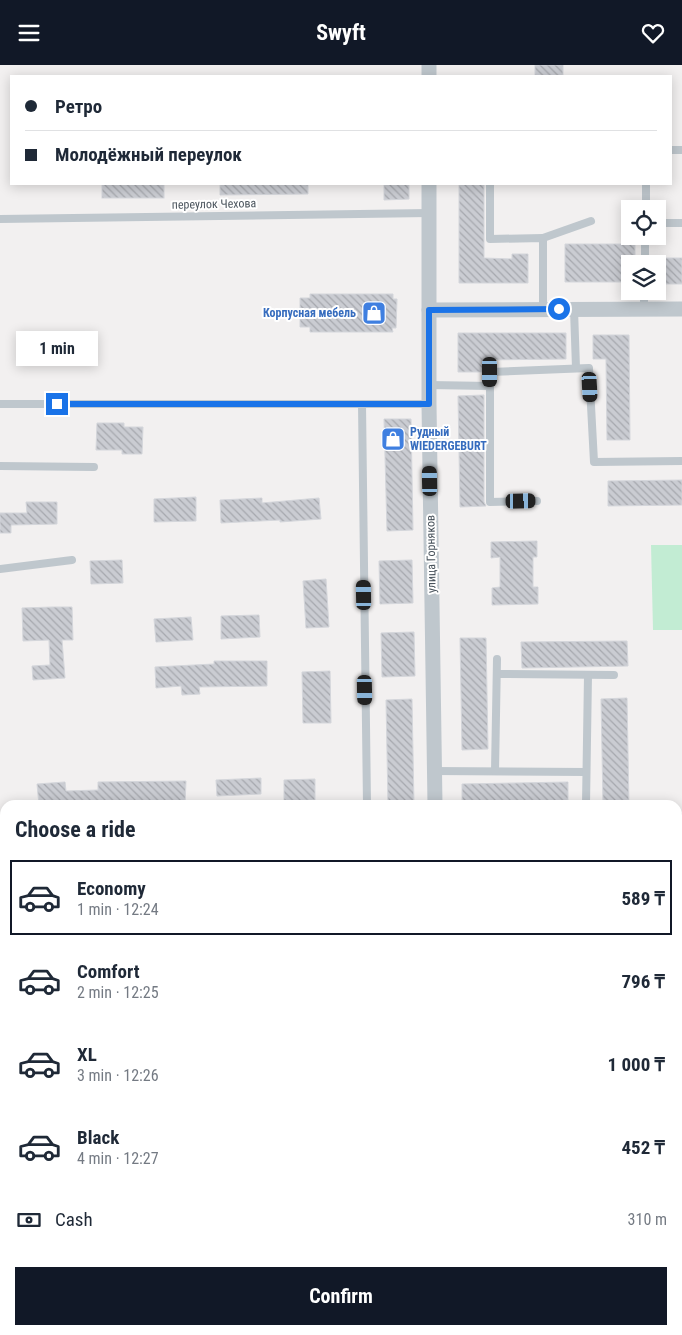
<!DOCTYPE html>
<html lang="en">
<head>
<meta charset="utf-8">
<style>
	:root { --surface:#fff; --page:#f2f2f3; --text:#1f2937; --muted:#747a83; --line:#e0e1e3; --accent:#111827 }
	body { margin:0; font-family:"Roboto Condensed",sans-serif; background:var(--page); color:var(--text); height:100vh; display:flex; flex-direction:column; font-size:19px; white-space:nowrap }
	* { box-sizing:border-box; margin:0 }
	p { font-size:16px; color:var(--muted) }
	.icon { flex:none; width:28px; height:28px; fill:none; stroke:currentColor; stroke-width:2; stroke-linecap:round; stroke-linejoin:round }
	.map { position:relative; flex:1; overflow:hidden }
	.drawer { position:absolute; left:0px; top:735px; width:682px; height:535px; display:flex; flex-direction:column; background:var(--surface); border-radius:15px 15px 0 0; box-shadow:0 2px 12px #0003 }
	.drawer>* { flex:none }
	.top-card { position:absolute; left:10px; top:10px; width:662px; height:110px; border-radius:0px; box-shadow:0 2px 12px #0003; display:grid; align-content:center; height:110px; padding:0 15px; background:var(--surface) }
	.controls { position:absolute; left:621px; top:135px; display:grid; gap:10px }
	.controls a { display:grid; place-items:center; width:45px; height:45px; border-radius:0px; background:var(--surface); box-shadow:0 2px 12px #0003; font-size:25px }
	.end { position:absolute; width:22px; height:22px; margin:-11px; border:6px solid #1a73e8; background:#fff; box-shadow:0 0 0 2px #fff }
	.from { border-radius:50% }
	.bubble { position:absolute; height:35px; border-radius:0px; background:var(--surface); box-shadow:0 2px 12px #0003; font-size:16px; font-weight:700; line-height:35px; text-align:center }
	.car { position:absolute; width:15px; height:30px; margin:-15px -8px; border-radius:6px; box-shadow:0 0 4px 1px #0007; background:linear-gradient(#222 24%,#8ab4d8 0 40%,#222 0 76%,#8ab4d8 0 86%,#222 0) }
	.top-card b { display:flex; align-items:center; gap:18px; height:48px; font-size:19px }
	.top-card b+b { border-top:1px solid var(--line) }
	.top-card i { width:12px; height:12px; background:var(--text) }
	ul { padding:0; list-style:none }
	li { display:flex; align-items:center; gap:15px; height:75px; margin:0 10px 8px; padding:0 5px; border:2px solid transparent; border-radius:0px }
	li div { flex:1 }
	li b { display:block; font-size:19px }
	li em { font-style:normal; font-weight:700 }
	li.current { border-color:var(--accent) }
	li>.icon { width:45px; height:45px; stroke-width:1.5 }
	h2 { padding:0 15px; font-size:22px; line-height:60px }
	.pay { display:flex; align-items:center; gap:12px; height:55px; padding:0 15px; font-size:19px }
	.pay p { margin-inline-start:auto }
	.primary-button { display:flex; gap:10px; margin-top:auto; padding:10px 15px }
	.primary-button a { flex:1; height:58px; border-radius:0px; background:var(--accent); color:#fff; font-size:20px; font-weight:700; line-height:58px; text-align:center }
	header { display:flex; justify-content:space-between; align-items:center; height:65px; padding:0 15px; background:var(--accent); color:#fff; font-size:22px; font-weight:700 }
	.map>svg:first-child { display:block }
</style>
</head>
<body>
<header><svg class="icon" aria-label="menu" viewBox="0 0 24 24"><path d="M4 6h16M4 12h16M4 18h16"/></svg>Swyft<svg class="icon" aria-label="heart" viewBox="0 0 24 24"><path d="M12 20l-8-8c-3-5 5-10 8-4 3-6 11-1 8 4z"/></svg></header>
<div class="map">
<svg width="682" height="1270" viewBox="0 0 682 1270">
	<defs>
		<pattern id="forest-crowns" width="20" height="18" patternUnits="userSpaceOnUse" patternTransform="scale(1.25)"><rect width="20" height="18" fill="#c2ecd3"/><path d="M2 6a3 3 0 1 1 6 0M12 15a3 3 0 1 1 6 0" fill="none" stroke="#a8ccb8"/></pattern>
		<pattern id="building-back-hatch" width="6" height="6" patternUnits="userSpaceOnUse" patternTransform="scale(1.25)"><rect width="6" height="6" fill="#caccd2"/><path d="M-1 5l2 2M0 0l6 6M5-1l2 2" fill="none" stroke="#a6a8ae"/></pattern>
	</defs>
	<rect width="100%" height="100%" fill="#f2f0f0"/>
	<path fill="#c2ecd3" d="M651,480H682V565H653Z"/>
	<g fill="url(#forest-crowns)">
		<path d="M678,808H682V1006L678,1014Z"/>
		<path d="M678,1061L682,1067V1211H678Z"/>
		<rect x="487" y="1265" width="95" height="5"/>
	</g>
	<g fill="url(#building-back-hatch)" stroke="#d4d6db">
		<rect x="535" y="0" width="28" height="11"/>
		<rect x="102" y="119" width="62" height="14"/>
		<path d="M220,119H308V129L220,130Z"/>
		<path d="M384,119H409V134L384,135Z"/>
		<path d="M459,119H484V193L512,194V189H528V218H459Z"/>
		<path d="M565,179H635V199H630V217H565Z"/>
		<rect x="660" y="193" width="22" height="26"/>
		<path d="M310,229H393V234H397L396,263H392L393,267H310V262H300V233H310Z"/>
		<path d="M458,268H566V294L483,295V307H458Z"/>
		<path d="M593,270H629L630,375H607L606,294H593Z"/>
		<path d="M484,330V437L486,441L460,442L458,331Z"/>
		<path d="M384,354H411L413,465L387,466Z"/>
		<path d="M97,358H124V362H143L142,389H122V385H96Z"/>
		<path d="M682,415V440L608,441V416Z"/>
		<path d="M196,432V456L154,457V434Z"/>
		<path d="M262,433V438L319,433L321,454L280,457V455L221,458L220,435Z"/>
		<path d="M26,437H57V459L11,460V468H0V448H27Z"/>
		<path d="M537,476V492H533V522H538V539L492,540V523L500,522V492L491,493V477Z"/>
		<path d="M122,495L123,518L91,519L90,496Z"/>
		<path d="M412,495L413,538L380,539L379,496Z"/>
		<path d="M326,514L329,562L306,563L303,516Z"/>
		<path d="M53,542H72L73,575H62L65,613L33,615L32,601L50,600L49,575L23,576L22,543Z"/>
		<path d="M259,550L260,572L221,574V551Z"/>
		<path d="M191,552L193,575L156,577L154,554Z"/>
		<path d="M414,567L415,611L382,612L381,568Z"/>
		<path d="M460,573H486L488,684L462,685Z"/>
		<path d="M627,576L628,601L522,603L521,577Z"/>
		<path d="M214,596H267V621L199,622L200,629L182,630L181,621L156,623L155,602L214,599Z"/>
		<path d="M330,606L331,658H303L302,607Z"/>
		<path d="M627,633L629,740H603L601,634Z"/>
		<path d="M412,634L414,740H388L386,635Z"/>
		<path d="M261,713V729L217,731L216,715Z"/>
		<path d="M315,714V735L284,736V715Z"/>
		<path d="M186,716L185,739L124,740V736H93V740H83V737L39,740L37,719L65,717L66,726L98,725V717Z"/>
		<path d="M568,717V740H462V719Z"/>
	</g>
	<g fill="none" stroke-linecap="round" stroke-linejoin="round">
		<g stroke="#bfc7cd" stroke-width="8">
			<path d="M671,85H682"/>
			<path d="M490,119V174L543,173V244"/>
			<path d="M646,144V119"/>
			<path d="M0,154L429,148"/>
			<path d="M663,158H682"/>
			<path d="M543,173L591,156"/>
			<path d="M645,199V171"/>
			<path d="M644,243V226"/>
			<path d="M574,244L576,303"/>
			<path d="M429,320L490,321"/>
			<path d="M0,339H429"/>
			<path d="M362,339L367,740"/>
			<path d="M0,401L94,402"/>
			<path d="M537,436L490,437V307L589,303L594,397L682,396"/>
			<path d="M0,504L72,495"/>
			<path d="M497,609L614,610"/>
			<path d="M434,706L586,707"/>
			<path d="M495,706L497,594"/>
			<path d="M586,740L588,610"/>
			<path d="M0,774H5"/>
			<path d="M0,863H5"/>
			<path d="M0,1003H5"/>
			<path d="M0,1136H5"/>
		</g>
		<g stroke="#bfc7cd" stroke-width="15">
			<path d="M429,0V11"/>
			<path d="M429,119V339L435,740"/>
			<path d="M429,245L682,244"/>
			<path d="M678,756H682"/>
			<path d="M678,795H682"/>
			<path d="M428,1265V1270"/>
			<path d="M467,1265V1270"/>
		</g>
	</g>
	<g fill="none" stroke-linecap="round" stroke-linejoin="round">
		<path stroke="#1a73e8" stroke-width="6" d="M57,339H429V245L559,244"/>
	</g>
	<defs>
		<g id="shop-square" transform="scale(1.25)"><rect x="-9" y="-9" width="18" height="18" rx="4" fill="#3f7fe0" stroke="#fff"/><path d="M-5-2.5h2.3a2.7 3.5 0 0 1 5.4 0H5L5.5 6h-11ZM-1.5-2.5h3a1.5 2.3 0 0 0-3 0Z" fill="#fff"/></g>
	</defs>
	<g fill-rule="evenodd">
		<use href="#shop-square" x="374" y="248"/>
		<use href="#shop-square" x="393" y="374"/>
	</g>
	<g text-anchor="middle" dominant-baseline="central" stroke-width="4" stroke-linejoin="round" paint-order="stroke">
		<g font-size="12" fill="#49535c" stroke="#fff">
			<text transform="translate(214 139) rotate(-1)">переулок Чехова</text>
			<text transform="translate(431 489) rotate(-91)">улица Горняков</text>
		</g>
		<g font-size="12" font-weight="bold" fill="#366cbe" stroke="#fff" text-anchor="end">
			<text x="356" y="248">Корпусная мебель</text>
			<text x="410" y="367" text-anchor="start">Рудный<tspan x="410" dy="14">WIEDERGEBURT</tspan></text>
		</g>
	</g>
</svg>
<div class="controls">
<a><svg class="icon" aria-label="locate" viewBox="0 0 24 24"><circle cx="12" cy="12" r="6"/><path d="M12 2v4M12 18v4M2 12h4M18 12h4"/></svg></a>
<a><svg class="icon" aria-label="layers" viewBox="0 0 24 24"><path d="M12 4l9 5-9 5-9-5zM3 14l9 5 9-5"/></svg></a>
</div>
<i class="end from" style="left:559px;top:244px"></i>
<i class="end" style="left:57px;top:339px"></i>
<div class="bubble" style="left:16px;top:266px;width:82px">1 min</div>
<i class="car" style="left:490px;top:307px;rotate:180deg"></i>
<i class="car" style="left:590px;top:322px;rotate:177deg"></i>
<i class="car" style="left:430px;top:416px;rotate:359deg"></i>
<i class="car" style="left:521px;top:436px;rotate:89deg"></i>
<i class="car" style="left:364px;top:530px;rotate:359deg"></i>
<i class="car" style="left:365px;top:625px;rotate:179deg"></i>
<div class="top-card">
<b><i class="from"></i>Ретро</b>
<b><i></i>Молодёжный переулок</b>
</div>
<section class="drawer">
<h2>Choose a ride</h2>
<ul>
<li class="current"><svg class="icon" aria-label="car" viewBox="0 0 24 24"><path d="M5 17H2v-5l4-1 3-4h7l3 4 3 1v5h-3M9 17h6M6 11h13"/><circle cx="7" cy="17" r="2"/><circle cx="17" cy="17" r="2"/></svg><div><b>Economy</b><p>1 min · 12:24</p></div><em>589 ₸</em></li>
<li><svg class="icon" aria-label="car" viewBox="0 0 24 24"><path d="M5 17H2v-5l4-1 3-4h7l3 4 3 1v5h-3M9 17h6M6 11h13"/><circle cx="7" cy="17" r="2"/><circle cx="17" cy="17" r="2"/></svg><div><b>Comfort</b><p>2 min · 12:25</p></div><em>796 ₸</em></li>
<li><svg class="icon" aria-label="car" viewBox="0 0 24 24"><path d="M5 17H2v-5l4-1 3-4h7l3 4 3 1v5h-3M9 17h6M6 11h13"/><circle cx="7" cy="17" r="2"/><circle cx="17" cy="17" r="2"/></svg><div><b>XL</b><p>3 min · 12:26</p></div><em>1 000 ₸</em></li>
<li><svg class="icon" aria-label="car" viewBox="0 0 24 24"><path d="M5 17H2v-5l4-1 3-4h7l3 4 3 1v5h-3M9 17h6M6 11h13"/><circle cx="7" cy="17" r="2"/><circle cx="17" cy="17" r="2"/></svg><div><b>Black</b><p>4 min · 12:27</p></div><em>452 ₸</em></li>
</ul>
<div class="pay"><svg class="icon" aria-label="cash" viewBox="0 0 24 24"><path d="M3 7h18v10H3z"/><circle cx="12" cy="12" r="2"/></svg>Cash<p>310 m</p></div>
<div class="primary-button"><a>Confirm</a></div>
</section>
</div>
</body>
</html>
